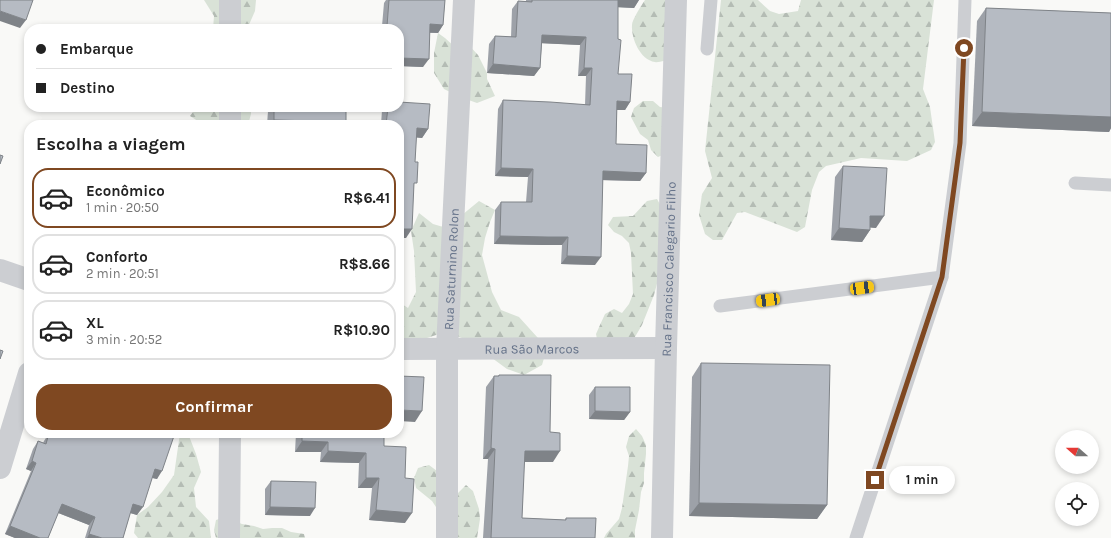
<!DOCTYPE html>
<html lang="pt">
<head>
<meta charset="utf-8">
<style>
	:root { --surface:#fff; --page:#f6f6f6; --text:#222; --muted:#767676; --line:#e0e0e0; --accent:#7f4821 }
	body { margin:0; font-family:Karla,sans-serif; background:var(--page); color:var(--text); height:100vh; display:flex; flex-direction:column; font-size:15px; white-space:nowrap }
	* { box-sizing:border-box; margin:0 }
	p { font-size:13px; color:var(--muted) }
	.icon { flex:none; width:22px; height:22px; fill:none; stroke:currentColor; stroke-width:2; stroke-linecap:round; stroke-linejoin:round }
	.map { position:relative; flex:1; overflow:hidden }
	.details { position:absolute; left:24px; top:120px; width:380px; height:318px; display:flex; flex-direction:column; background:var(--surface); border-radius:16px; box-shadow:0 2px 6px #0003 }
	.details>* { flex:none }
	.guide { position:absolute; left:24px; top:24px; width:380px; height:88px; border-radius:16px; box-shadow:0 2px 6px #0003; display:grid; align-content:center; height:88px; padding:0 12px; background:var(--surface) }
	.needle { width:26px; rotate:291deg }
	.buttons { position:absolute; left:1055px; top:430px; display:grid; gap:8px }
	.buttons a { display:grid; place-items:center; width:44px; height:44px; border-radius:50%; background:var(--surface); box-shadow:0 2px 6px #0003; font-size:20px }
	.end { position:absolute; width:18px; height:18px; margin:-9px; border:5px solid #7f4821; background:#fff; box-shadow:0 0 0 2px #fff }
	.from { border-radius:50% }
	.bubble { position:absolute; height:28px; border-radius:14px; background:var(--surface); box-shadow:0 2px 6px #0003; font-size:13px; font-weight:700; line-height:28px; text-align:center }
	.car { position:absolute; width:12px; height:24px; margin:-12px -6px; border-radius:5px; box-shadow:0 0 3px 1px #0007; background:linear-gradient(#f5c518 24%,#345 0 40%,#f5c518 0 76%,#345 0 86%,#f5c518 0) }
	.guide b { display:flex; align-items:center; gap:14px; height:38px; font-size:15px }
	.guide b+b { border-top:1px solid var(--line) }
	.guide i { width:10px; height:10px; background:var(--text) }
	ul { padding:0; list-style:none }
	li { display:flex; align-items:center; gap:12px; height:60px; margin:0 8px 6px; padding:0 4px; border:2px solid var(--line); border-radius:16px }
	li div { flex:1 }
	li b { display:block; font-size:15px }
	li em { font-style:normal; font-weight:700 }
	li.selected { border-color:var(--accent) }
	li>.icon { width:36px; height:36px; stroke-width:1.5 }
	h2 { padding:0 12px; font-size:18px; line-height:48px }
	.primary-button { display:flex; gap:8px; margin-top:auto; padding:8px 12px }
	.primary-button a { flex:1; height:46px; border-radius:16px; background:var(--accent); color:#fff; font-size:16px; font-weight:700; line-height:46px; text-align:center }
	.map>svg:first-child { display:block }
</style>
</head>
<body>
<div class="map">
<svg width="1111" height="538" viewBox="0 0 1111 538">
	<defs>
		<pattern id="forest-firs" width="22" height="20" patternUnits="userSpaceOnUse"><rect width="22" height="20" fill="#d9e2d7"/><path d="M5 1l3.5 6h-7zM16 11l3.5 6h-7z" fill="#b4bcb4"/></pattern>
	</defs>
	<rect width="100%" height="100%" fill="#f9f9f7"/>
	<g fill="url(#forest-firs)">
		<path d="M204,0H256L255,11L248,27L252,29H213L214,16Z"/>
		<path d="M645,0H671L664,61C661,61 657,63 655,62C640,60 631,38 632,25C632,20 640,8 643,3Z"/>
		<path d="M721,0H758L770,11L779,14L798,11L801,0H934L923,89L930,107L935,142L931,150L907,161L861,158L826,166L819,172L812,190L805,227L797,232L745,212L737,213L722,240H713L705,234L699,215L702,194L712,178L705,151Z"/>
		<path d="M438,33L445,38L458,50L466,42L478,55L487,73V79L495,96L477,103L460,97L444,89L434,73V53Z"/>
		<path d="M643,101H653L660,107L669,108L667,153L658,157L651,150L648,140L640,134L631,117L634,108Z"/>
		<path d="M197,107H251V114L248,125H204L190,116Z"/>
		<path d="M657,199L662,208L659,276L654,295L642,325L632,342L598,344L596,334L600,325L605,314L614,309L622,313L629,304L633,294L631,253L629,243L622,236L614,232L608,225L613,217L633,216L647,201Z"/>
		<path d="M479,201L495,210L490,222L485,238L482,255L492,292L501,310L519,317L547,348L542,365L524,375L507,369L492,358L462,338L445,332L427,338L399,354V302L408,308L416,292L414,251L411,231L419,213L433,224L450,229L462,215Z"/>
		<path d="M636,429L642,436L646,445V454L644,473V483L641,492L639,510L635,530V538H604L606,534L619,519L622,508L628,466L629,456L626,447L629,436Z"/>
		<path d="M180,433H189V436L196,454L201,472L194,488L196,507L209,521L211,538H138L134,533L137,515L148,507L162,492L174,475Z"/>
		<path d="M429,465L437,471L457,494L466,485L473,491L479,509L480,519L477,538H439L438,510L432,501L416,488L414,478L418,468Z"/>
		<path d="M225,517L242,524L254,526L263,529L272,528H282L291,532L304,534L305,538H216L214,530L216,520Z"/>
	</g>
	<g fill="none" stroke-linecap="round" stroke-linejoin="round">
		<g stroke="#ccced2" stroke-width="13">
			<path d="M707,49L711,0"/>
			<path d="M1075,183L1111,185"/>
			<path d="M720,306L942,277"/>
			<path d="M856,538L942,277L960,143L965,0"/>
		</g>
		<g stroke="#ccced2" stroke-width="22">
			<path d="M230,0V29"/>
			<path d="M230,107V125"/>
			<path d="M0,270L29,280"/>
			<path id="s1" d="M399,349L666,348"/>
			<path d="M0,468L29,373"/>
			<path d="M229,538L230,433"/>
			<path id="s2" d="M447,538V349L464,0"/>
			<path id="s3" d="M662,538L666,348L676,0"/>
		</g>
	</g>
	<g fill="#9da1a8">
		<path d="M386,0H445L443,25L438,33H430L423,67L399,66V29H379L381,26H382L384,3Z"/>
		<path d="M526,0H639L634,8L618,7V74L630,102L625,110H617L616,144L646,173L640,181L603,180L595,265L561,264L562,245H543L494,244L495,210L501,202H526L528,177L495,176L498,109L503,100L585,105L586,76H578L580,45L542,43L540,68L534,76L487,73L489,44L495,36L511,37L512,9L518,1H526Z"/>
		<path d="M986,8L1111,13V128L1109,132L972,126L977,21Z"/>
		<path d="M270,107H346V125H267L268,111Z"/>
		<path d="M384,107H399L428,129L422,138L416,137L414,186L406,238L399,125H381L382,110Z"/>
		<path d="M843,166L876,228L870,227V230L862,242L831,240L835,177Z"/>
		<path d="M701,363L827,505L817,519L689,516L692,377Z"/>
		<path d="M499,375L550,432L553,462H524L522,518L565,520L566,518L595,538H483L488,459H483L486,387L494,376H498Z"/>
		<path d="M595,387L630,412L624,420L589,419V395Z"/>
		<path d="M49,433L55,435L56,433H175L157,479L152,478L137,515L130,513L123,538H85L89,525L58,513L48,538H15L5,534L31,471L26,469L33,449L38,441L43,443L44,441Z"/>
		<path d="M296,433H384V446L405,523L369,520L372,488H358L359,463L320,462L321,452H295Z"/>
		<path d="M271,481L310,516L265,515V489Z"/>
	</g>
	<g fill="#7f8388">
		<path d="M617,0H639L634,8L613,7Z"/>
		<path d="M0,11L26,20L20,28L0,21Z"/>
		<path d="M430,24L443,25L438,33L424,32Z"/>
		<path d="M542,35L586,37L580,45L536,43Z"/>
		<path d="M399,58L429,59L423,67L399,66Z"/>
		<path d="M493,64L540,68L534,76L487,73Z"/>
		<path d="M584,68H592L586,76H578Z"/>
		<path d="M617,101L630,102L625,110H611Z"/>
		<path d="M982,112L1111,117V128L1109,132L972,126Z"/>
		<path d="M274,120L315,121L312,125H271Z"/>
		<path d="M417,128L428,129L422,138L410,137Z"/>
		<path d="M501,168L533,169L528,177L495,176Z"/>
		<path d="M603,171L646,173L640,181L598,180Z"/>
		<path d="M870,216H884L876,228L863,227Z"/>
		<path d="M839,228L870,230L862,242L831,240Z"/>
		<path d="M399,229H412L406,238H399Z"/>
		<path d="M500,236L568,237L562,245H543L494,244Z"/>
		<path d="M567,256L601,257L595,265L561,264Z"/>
		<path d="M399,410L422,411L415,422L399,421Z"/>
		<path d="M595,411L630,412L624,420L589,419Z"/>
		<path d="M302,441L328,442L321,452H295Z"/>
		<path d="M491,448L495,449L488,459H483Z"/>
		<path d="M328,451L366,453L359,463L320,462Z"/>
		<path d="M525,451H560L553,462H517Z"/>
		<path d="M32,461L36,463L31,471L26,469Z"/>
		<path d="M155,469L162,471L157,479L149,477Z"/>
		<path d="M366,478H379L372,488H358Z"/>
		<path d="M699,503L827,505L817,519L689,516Z"/>
		<path d="M62,504L95,517L89,525L56,512Z"/>
		<path d="M133,504L143,507L137,515L127,512Z"/>
		<path d="M270,507L315,508L310,516L265,515Z"/>
		<path d="M376,510L412,513L405,523L369,520Z"/>
		<path d="M10,526L40,538H15L5,534Z"/>
		<path d="M89,534L102,538H87Z"/>
	</g>
	<g fill="#b6bbc3" stroke="#7f8388">
		<path d="M0,0H33L26,20L0,11Z"/>
		<path d="M389,0H445L443,25L430,24L429,59L399,58V29H381V26H387Z"/>
		<path d="M532,0H618V39L621,40L618,74H632L630,102L617,101L616,144L647,145L646,173L603,171L601,257L567,256L568,237H548L500,236L501,202H532L533,169L501,168L503,100L550,102L590,105L592,68H584L586,37L542,35L540,68L493,64L495,36L516,37L518,1L532,2Z"/>
		<path d="M986,8L1111,13V117L982,112Z"/>
		<path d="M399,102L430,104L428,129L417,128L415,162H418L417,183H414L412,229H399V125H386L388,107H399Z"/>
		<path d="M274,107H346V125H314L315,121L274,120Z"/>
		<path d="M0,155L3,156L0,164Z"/>
		<path d="M843,166L887,168L884,216H870V230L839,228Z"/>
		<path d="M0,350L3,351L0,359Z"/>
		<path d="M701,363L830,365L827,505L699,503Z"/>
		<path d="M499,375H551L550,432L560,433V451H525L522,518L566,520V518H596L595,538H491L495,449L491,448L494,376H499Z"/>
		<path d="M399,376L424,377L422,411L399,410Z"/>
		<path d="M595,387H630V412L595,411Z"/>
		<path d="M49,433L58,436L59,433H175L162,471L155,469L143,507L133,504L123,538H102L89,534L95,517L62,504L48,538H40L10,526L36,463L32,461L38,441L46,444Z"/>
		<path d="M302,433H384V446L406,447L405,478L414,479L412,513L376,510L379,478H366V453L328,451V442L302,441Z"/>
		<path d="M271,481L316,482L315,508L270,507Z"/>
	</g>
	<g fill="none" stroke-linecap="round" stroke-linejoin="round">
		<path stroke="#7f4821" stroke-width="5" d="M875,480L942,277L960,143L964,48"/>
	</g>
	<g text-anchor="middle" dominant-baseline="central" stroke-width="4" stroke-linejoin="round" paint-order="stroke">
		<g font-size="13" fill="#66738a" stroke="#fff">
			<text stroke="none"><textPath href="#s2" startOffset="269">Rua Saturnino Rolon</textPath></text>
			<text stroke="none"><textPath href="#s3" startOffset="269">Rua Francisco Calegario Filho</textPath></text>
			<text stroke="none"><textPath href="#s1" startOffset="133">Rua São Marcos</textPath></text>
		</g>
	</g>
</svg>
<div class="buttons">
<a><svg class="needle" viewBox="-14 -14 28 28"><path d="M0-13l5 13h-10z" fill="#e53935"/><path d="M0 13l5-13h-10z" fill="#767676"/></svg></a>
<a><svg class="icon" aria-label="locate" viewBox="0 0 24 24"><circle cx="12" cy="12" r="6"/><path d="M12 2v4M12 18v4M2 12h4M18 12h4"/></svg></a>
</div>
<i class="end from" style="left:964px;top:48px"></i>
<i class="end" style="left:875px;top:480px"></i>
<div class="bubble" style="left:889px;top:466px;width:66px">1 min</div>
<i class="car" style="left:862px;top:288px;rotate:82deg"></i>
<i class="car" style="left:768px;top:300px;rotate:262deg"></i>
<div class="guide">
<b><i class="from"></i>Embarque</b>
<b><i></i>Destino</b>
</div>
<section class="details">
<h2>Escolha a viagem</h2>
<ul>
<li class="selected"><svg class="icon" aria-label="car" viewBox="0 0 24 24"><path d="M5 17H2v-5l4-1 3-4h7l3 4 3 1v5h-3M9 17h6M6 11h13"/><circle cx="7" cy="17" r="2"/><circle cx="17" cy="17" r="2"/></svg><div><b>Econômico</b><p>1 min · 20:50</p></div><em>R$6.41</em></li>
<li><svg class="icon" aria-label="car" viewBox="0 0 24 24"><path d="M5 17H2v-5l4-1 3-4h7l3 4 3 1v5h-3M9 17h6M6 11h13"/><circle cx="7" cy="17" r="2"/><circle cx="17" cy="17" r="2"/></svg><div><b>Conforto</b><p>2 min · 20:51</p></div><em>R$8.66</em></li>
<li><svg class="icon" aria-label="car" viewBox="0 0 24 24"><path d="M5 17H2v-5l4-1 3-4h7l3 4 3 1v5h-3M9 17h6M6 11h13"/><circle cx="7" cy="17" r="2"/><circle cx="17" cy="17" r="2"/></svg><div><b>XL</b><p>3 min · 20:52</p></div><em>R$10.90</em></li>
</ul>
<div class="primary-button"><a>Confirmar</a></div>
</section>
</div>
</body>
</html>
